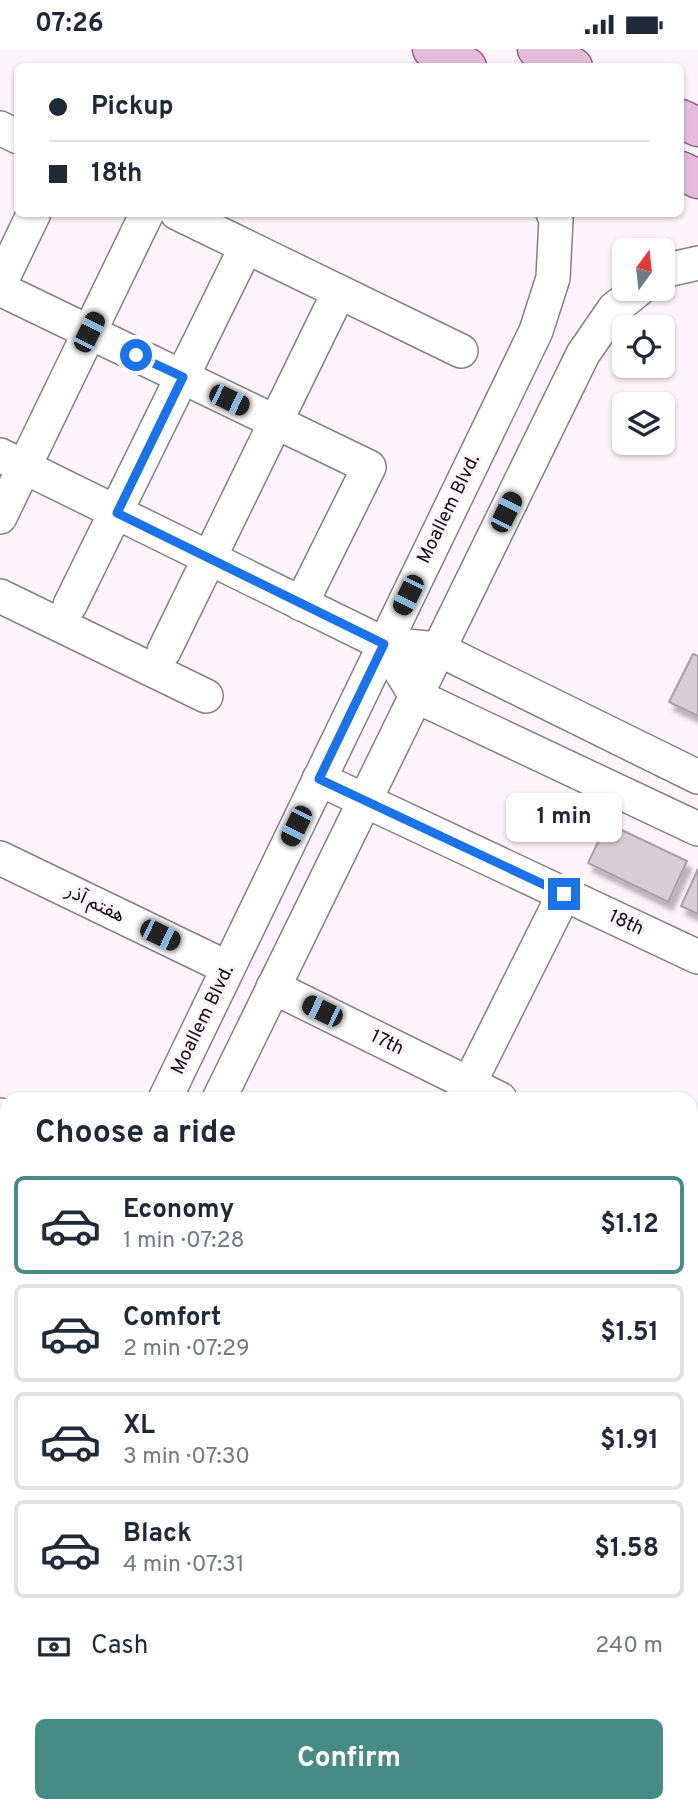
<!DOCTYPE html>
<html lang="en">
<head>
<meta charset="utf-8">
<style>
	:root { --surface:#fff; --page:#f2f2f3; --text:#1f2937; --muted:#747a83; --line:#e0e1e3; --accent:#468c84 }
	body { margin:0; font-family:Overpass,"Noto Sans Arabic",sans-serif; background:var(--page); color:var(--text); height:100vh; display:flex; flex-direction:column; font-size:26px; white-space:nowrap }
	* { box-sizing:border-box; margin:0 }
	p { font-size:23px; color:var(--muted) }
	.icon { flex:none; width:38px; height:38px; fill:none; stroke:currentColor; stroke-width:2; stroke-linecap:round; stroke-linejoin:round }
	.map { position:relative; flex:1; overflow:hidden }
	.drawer { position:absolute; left:0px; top:1043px; width:698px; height:721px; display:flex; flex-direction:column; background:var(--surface); border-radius:21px 21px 0 0; box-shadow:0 2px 5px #0004 }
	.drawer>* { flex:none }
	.guide { position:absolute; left:14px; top:14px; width:670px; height:154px; border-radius:10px; box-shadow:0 2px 5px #0004; display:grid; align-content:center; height:154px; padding:0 35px; background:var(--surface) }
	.needle { width:46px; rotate:15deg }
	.buttons { position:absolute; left:612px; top:189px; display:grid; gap:14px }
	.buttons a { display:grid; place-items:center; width:63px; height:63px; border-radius:10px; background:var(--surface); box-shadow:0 2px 5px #0004; font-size:35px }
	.end { position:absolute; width:32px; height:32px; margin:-16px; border:9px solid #1a73e8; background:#fff; box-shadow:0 0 0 4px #fff }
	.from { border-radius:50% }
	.bubble { position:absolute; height:49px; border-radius:10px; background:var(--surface); box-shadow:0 2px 5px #0004; font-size:23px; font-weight:700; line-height:49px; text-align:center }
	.car { position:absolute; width:21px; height:42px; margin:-21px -10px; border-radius:9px; box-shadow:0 0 5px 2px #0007; background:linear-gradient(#222 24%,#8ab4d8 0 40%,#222 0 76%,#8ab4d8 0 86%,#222 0) }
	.guide b { display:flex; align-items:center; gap:24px; height:66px; font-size:26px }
	.guide b+b { border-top:2px solid var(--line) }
	.guide i { width:18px; height:18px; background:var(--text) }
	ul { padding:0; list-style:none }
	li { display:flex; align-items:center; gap:21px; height:98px; margin:0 14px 10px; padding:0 21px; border:4px solid var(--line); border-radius:10px }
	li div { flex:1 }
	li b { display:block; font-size:26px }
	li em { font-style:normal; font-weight:700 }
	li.current { border-color:var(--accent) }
	li>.icon { width:63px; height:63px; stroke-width:1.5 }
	h2 { padding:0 35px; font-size:32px; line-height:84px }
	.pay { display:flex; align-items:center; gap:18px; height:77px; padding:0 35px; font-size:26px }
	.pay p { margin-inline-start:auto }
	.button { display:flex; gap:14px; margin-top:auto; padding:14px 35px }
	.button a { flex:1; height:80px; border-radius:10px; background:var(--accent); color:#fff; font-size:28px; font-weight:700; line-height:80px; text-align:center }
	.status { display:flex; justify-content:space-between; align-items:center; height:49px; padding:0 35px; background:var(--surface); direction:ltr }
	.status svg { height:19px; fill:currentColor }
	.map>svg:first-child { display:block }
</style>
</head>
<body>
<div class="status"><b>07:26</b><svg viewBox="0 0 49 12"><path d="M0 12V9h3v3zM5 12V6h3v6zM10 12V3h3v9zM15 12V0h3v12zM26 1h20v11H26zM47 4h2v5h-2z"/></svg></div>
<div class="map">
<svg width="698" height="1764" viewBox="0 0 698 1764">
	<defs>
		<filter id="shadow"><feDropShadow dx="4.5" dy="8" stdDeviation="2" flood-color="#0004"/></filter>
	</defs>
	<rect width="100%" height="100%" fill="#fdf4fb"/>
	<path fill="#dbc1d4" d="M691,1734L698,1737V1764H595L580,1757H691Z"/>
	<g fill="#d7ced4" stroke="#a9a0a6" stroke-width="2" filter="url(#shadow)">
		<path d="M693,605L698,607V667L669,653Z"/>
		<path d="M607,774L687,812L668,853L588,814Z"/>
		<path d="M698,820V865L681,857Z"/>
		<path d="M7,1695V1757H315L318,1759L316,1764H0V1708Z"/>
		<path d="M59,1757H146L145,1759L154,1764H55Z"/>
	</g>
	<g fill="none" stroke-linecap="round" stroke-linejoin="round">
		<g stroke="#877f85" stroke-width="36">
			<g id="minor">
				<path d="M0,79L18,88"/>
				<path d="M177,164L461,302"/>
				<path d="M663,222L698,214"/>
				<path d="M0,235L34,164"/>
				<path d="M0,240L369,418L301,555"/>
				<path d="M0,406L384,595L438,600L698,728"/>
				<path d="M0,468L147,164"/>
				<path d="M0,547L206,647"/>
				<path d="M70,556L246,198"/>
				<path d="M384,595L416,647L698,780"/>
				<path d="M164,602L339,243"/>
				<path d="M319,730L698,908"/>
				<path d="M0,809L228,919"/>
				<path d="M273,938L500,1050"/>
				<path d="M469,1035L564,845"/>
				<path d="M165,1050L536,282L553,229L556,170L553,164"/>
				<path d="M219,1050L583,305L614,260L639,240"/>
				<path d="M0,1066L4,1069"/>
				<path d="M691,1145L698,1148"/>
				<path d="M691,1282L698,1268"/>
				<path d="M691,1379L698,1382"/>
				<path d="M0,1391L7,1376"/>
				<path d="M0,1447L7,1450"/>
				<path d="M691,1529L698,1532"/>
				<path d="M0,1534L7,1531"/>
				<path d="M691,1706L698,1709"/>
				<path d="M486,1757L501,1764"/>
			</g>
		</g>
		<g stroke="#8f6184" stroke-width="41">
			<g id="major">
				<path d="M432,0L467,18"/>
				<path d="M537,0L573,18"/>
				<path d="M681,70L698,78"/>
				<path d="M681,122L698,130"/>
			</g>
		</g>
		<use href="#minor" stroke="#fff" stroke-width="33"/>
		<use href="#major" stroke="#e5bbdb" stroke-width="38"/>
	</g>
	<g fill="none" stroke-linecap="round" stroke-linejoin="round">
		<path stroke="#1a73e8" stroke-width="9" d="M136,306L183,328L117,464L384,595L319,730L564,845"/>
	</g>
	<g text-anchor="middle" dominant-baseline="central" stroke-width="6" stroke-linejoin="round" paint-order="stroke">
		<g font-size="19" fill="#100d0f" stroke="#fdf4fb">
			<text transform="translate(449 460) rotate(-64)">Moallem Blvd.</text>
			<text transform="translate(95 855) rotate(26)">هفتم آذر</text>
			<text transform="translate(626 874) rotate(25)">18th</text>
			<text transform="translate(203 971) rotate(-64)">Moallem Blvd.</text>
			<text transform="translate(387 994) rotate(26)">17th</text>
		</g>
	</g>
</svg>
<div class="buttons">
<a><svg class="needle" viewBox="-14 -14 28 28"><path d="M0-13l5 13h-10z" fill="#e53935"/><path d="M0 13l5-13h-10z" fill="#747a83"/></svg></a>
<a><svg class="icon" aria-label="locate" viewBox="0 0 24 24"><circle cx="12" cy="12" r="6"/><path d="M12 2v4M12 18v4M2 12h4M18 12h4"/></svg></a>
<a><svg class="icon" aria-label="layers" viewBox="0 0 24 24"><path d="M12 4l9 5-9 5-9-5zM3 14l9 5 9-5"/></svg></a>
</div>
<i class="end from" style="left:136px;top:306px"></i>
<i class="end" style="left:564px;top:845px"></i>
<div class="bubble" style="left:506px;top:744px;width:116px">1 min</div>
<i class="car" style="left:89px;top:283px;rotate:26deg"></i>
<i class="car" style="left:229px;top:351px;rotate:116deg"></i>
<i class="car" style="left:506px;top:463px;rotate:26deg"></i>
<i class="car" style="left:408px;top:546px;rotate:206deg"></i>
<i class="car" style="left:296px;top:777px;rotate:206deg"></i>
<i class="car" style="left:160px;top:886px;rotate:116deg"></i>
<i class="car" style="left:322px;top:962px;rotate:296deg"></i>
<div class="guide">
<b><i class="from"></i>Pickup</b>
<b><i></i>18th</b>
</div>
<section class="drawer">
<h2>Choose a ride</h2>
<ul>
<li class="current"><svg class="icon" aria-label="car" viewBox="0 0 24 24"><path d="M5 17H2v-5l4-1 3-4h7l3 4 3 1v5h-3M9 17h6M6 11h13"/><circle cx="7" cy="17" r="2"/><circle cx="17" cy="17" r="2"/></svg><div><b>Economy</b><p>1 min · 07:28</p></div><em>$1.12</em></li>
<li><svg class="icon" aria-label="car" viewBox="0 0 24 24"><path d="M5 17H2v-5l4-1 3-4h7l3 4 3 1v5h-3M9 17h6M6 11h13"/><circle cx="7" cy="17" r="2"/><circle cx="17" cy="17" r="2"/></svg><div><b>Comfort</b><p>2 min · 07:29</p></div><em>$1.51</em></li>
<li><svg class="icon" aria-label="car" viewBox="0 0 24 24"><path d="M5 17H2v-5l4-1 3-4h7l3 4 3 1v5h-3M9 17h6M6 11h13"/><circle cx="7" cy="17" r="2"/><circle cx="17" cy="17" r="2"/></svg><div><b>XL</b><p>3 min · 07:30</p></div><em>$1.91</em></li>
<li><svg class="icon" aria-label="car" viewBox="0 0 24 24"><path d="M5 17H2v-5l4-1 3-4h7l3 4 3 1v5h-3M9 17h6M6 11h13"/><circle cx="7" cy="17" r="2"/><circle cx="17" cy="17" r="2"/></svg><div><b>Black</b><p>4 min · 07:31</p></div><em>$1.58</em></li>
</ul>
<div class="pay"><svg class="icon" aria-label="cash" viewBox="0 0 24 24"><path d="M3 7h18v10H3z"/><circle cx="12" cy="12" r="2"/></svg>Cash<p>240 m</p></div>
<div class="button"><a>Confirm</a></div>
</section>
</div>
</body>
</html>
